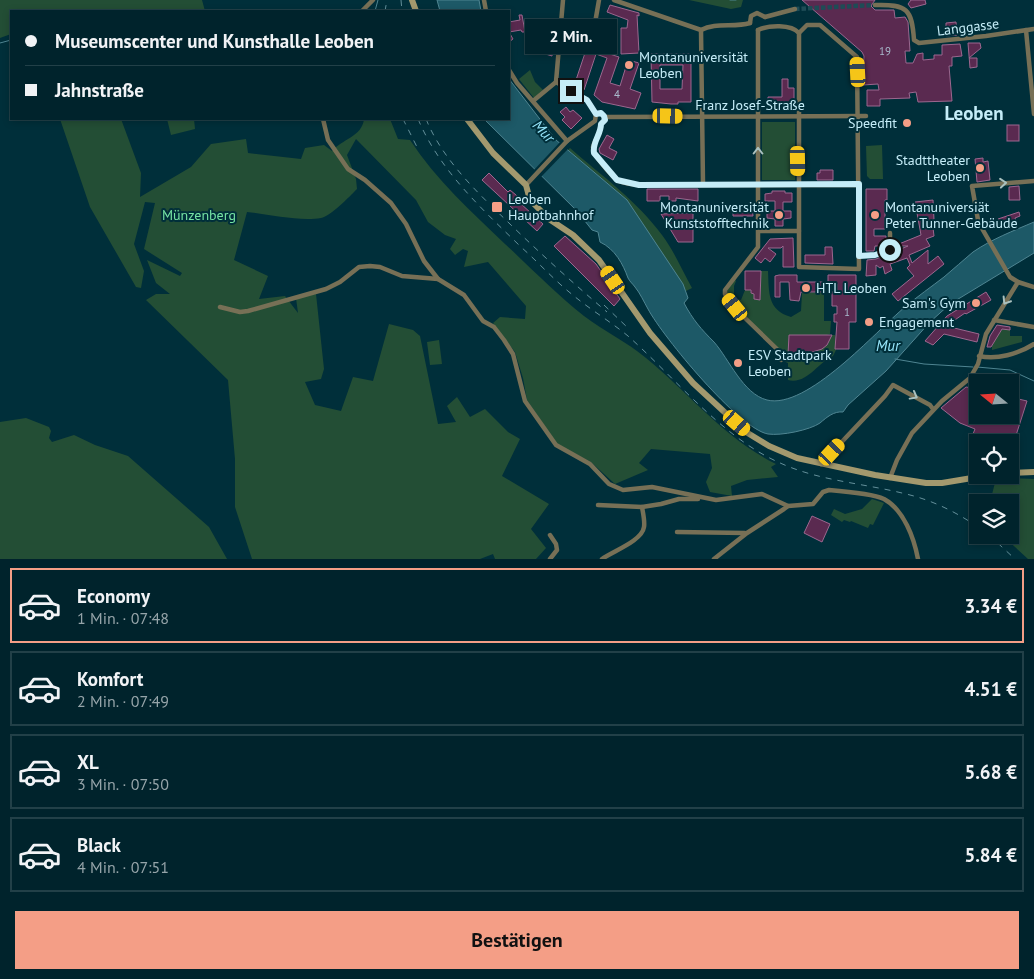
<!DOCTYPE html>
<html lang="de">
<head>
<meta charset="utf-8">
<style>
	:root { --surface:#00232c; --page:#0e2f38; --text:#f1f3f6; --muted:#95a4a9; --line:#224048; --accent:#f49e86 }
	body { margin:0; font-family:"PT Sans",sans-serif; background:var(--page); color:var(--text); height:100vh; display:flex; flex-direction:column; font-size:19px; white-space:nowrap }
	* { box-sizing:border-box; margin:0 }
	p { font-size:16px; color:var(--muted) }
	.icon { flex:none; width:28px; height:28px; fill:none; stroke:currentColor; stroke-width:2; stroke-linecap:round; stroke-linejoin:round }
	.map { position:relative; height:559px; overflow:hidden }
	.panel { display:flex; flex-direction:column; background:var(--surface); flex:1 }
	.panel>* { flex:none }
	.hud { position:absolute; left:10px; top:10px; width:500px; height:110px; border-radius:0px; box-shadow:0 2px 8px #0003,0 0 0 1px var(--line); display:grid; align-content:center; height:110px; padding:0 15px; background:var(--surface) }
	.needle { width:32px; rotate:288deg }
	.fabs { position:absolute; left:969px; top:374px; display:grid; gap:10px }
	.fabs a { display:grid; place-items:center; width:50px; height:50px; border-radius:0px; background:var(--surface); box-shadow:0 2px 8px #0003,0 0 0 1px var(--line); font-size:25px }
	.end { position:absolute; width:22px; height:22px; margin:-11px; border:6px solid #c5edf8; background:#111; box-shadow:0 0 0 2px #111 }
	.from { border-radius:50% }
	.bubble { position:absolute; height:35px; border-radius:0px; background:var(--surface); box-shadow:0 2px 8px #0003,0 0 0 1px var(--line); font-size:16px; font-weight:800; line-height:35px; text-align:center }
	.car { position:absolute; width:15px; height:30px; margin:-15px -8px; border-radius:6px; box-shadow:0 0 4px 1px #0007; background:linear-gradient(#f5c518 24%,#345 0 40%,#f5c518 0 76%,#345 0 86%,#f5c518 0) }
	.hud b { display:flex; align-items:center; gap:18px; height:48px; font-size:19px }
	.hud b+b { border-top:1px solid var(--line) }
	.hud i { width:12px; height:12px; background:var(--text) }
	ul { padding:9px 0 0; list-style:none }
	li { display:flex; align-items:center; gap:15px; height:75px; margin:0 10px 8px; padding:0 5px; border:2px solid var(--line); border-radius:0px }
	li div { flex:1 }
	li b { display:block; font-size:19px }
	li em { font-style:normal; font-weight:800 }
	li.on { border-color:var(--accent) }
	li>.icon { width:45px; height:45px; stroke-width:1.5 }
	.primary-button { display:flex; gap:10px; margin-top:auto; padding:10px 15px }
	.primary-button a { flex:1; height:58px; border-radius:0px; background:var(--accent); color:#111; font-size:20px; font-weight:800; line-height:58px; text-align:center }
	.map>svg:first-child { display:block }
</style>
</head>
<body>
<div class="map">
<svg width="1034" height="559" viewBox="0 0 1034 559">
	<rect width="100%" height="100%" fill="#002f3a"/>
	<g fill="#234e35">
		<path d="M0,0H202L205,11H11V34L0,38Z"/>
		<path d="M689,0H743L741,7L731,9Z"/>
		<path d="M530,70L535,82L543,90L534,98L519,79Z"/>
		<path d="M60,119H121L141,173L140,197L191,167L211,144L246,139L248,153L301,159L305,148L324,145L332,151C342,139 362,137 364,119H390L398,139L410,140C436,180 471,211 505,244C531,268 556,294 584,316C604,331 627,342 646,358C690,394 725,439 776,464L771,467L778,477L747,480L731,486L732,496L710,492L706,482L712,468L710,454L651,449L639,463L648,470L615,484L591,462L557,444L527,400L523,378L515,352L493,323L500,317L525,319L526,306L488,262L464,267L468,251L463,249L455,255L450,249L456,239L445,235L428,222L416,200L356,139L347,155L356,179L357,189C349,197 331,216 321,218C300,222 268,214 247,212L234,260L268,276L259,299L285,296L298,313L296,298L316,294L324,369L321,379L305,382L315,405L341,411L353,377L373,381L389,324L413,330L420,336L438,424L456,422L447,406L457,397L470,417L485,409L508,432L520,439L502,476L549,504L531,529L546,548L536,559H495L493,554L480,559H252L235,507V459L228,380L146,300L156,294H170L156,283L147,260L180,276L182,273L144,249L155,203L145,202L134,244L144,271L141,288L136,287L90,207Z"/>
		<path d="M167,119H194L195,129L171,135Z"/>
		<rect x="762" y="122" width="33" height="58"/>
		<path d="M882,145L883,179H870L867,176L866,146Z"/>
		<path d="M570,148C602,176 637,201 662,235C674,251 682,270 692,288L686,291L627,200L568,150Z"/>
		<path d="M761,271H768C769,292 767,310 791,317L801,311L802,293L824,292V321H831L830,334L827,335H789L788,355C801,356 816,353 827,345L830,335H835L836,350L833,356C818,362 807,385 788,380V363L781,360L780,352L725,294L734,279L736,281L734,286V298L741,300L745,290H750L751,293L754,294V299L760,300Z"/>
		<path d="M1002,329L1010,330V336H1022V342L992,350V344Z"/>
		<path d="M439,340L442,364L430,365L427,342Z"/>
		<path d="M26,418L49,427L51,431L49,438L52,442L74,435L95,445L128,456L209,527L227,559H0V422Z"/>
		<path d="M1006,478L1034,479V559H1028L1002,535H1010V502H990L996,479Z"/>
		<path d="M872,499L884,503L873,525L870,524L868,528L851,521L850,522L844,520L842,522L831,515L834,509L845,514L862,509Z"/>
	</g>
	<g fill="#1d5967" stroke="#4f8592">
		<path d="M437,0H479L481,11H440Z"/>
		<path d="M509,79L556,140L627,200L683,284L688,298L684,303C693,320 701,329 714,342C729,359 743,394 767,400C807,410 876,331 905,307C918,296 931,287 944,277C954,269 963,260 973,252C992,239 1013,231 1034,222V253L950,304L930,322L886,371L848,405L843,412C834,411 827,417 820,423C810,430 781,436 768,434C739,429 663,337 648,309C644,302 640,293 635,287C633,284 630,282 628,278C623,264 615,249 600,242L598,232L592,230L577,211L484,119H509Z"/>
	</g>
	<path fill="#002f3a" d="M561,141L569,148L540,178L533,171Z"/>
	<g fill="none" stroke-linecap="round" stroke-linejoin="round">
		<g stroke="#4f8592" stroke-width="1">
			<path d="M730,0H736"/>
			<path d="M375,11L378,0"/>
			<path d="M0,43L11,40"/>
			<path d="M895,359L924,364L973,367"/>
			<path d="M977,367L1010,370L1034,381"/>
		</g>
	</g>
	<g fill="#5a2a50" stroke="#9c678f" fill-rule="evenodd">
		<path d="M802,0H875L871,6L875,10H894L895,18L905,17L908,22L910,51H905L906,63H913L917,54L923,53V60L934,59V55H942V45L960,44L962,56L952,57V66H949L952,101L918,102L916,92L909,93L910,98L880,99V106H867V90H879L878,84L863,85L864,56L862,52Z"/>
		<path d="M911,0H925L926,4L911,8L908,4Z"/>
		<path d="M610,5L639,13V16L637,15L639,53L621,54V28H627L628,20L607,12Z"/>
		<path d="M519,15H522L525,32H522L521,30L509,32L513,39L509,42V22L520,20Z"/>
		<path d="M956,22L957,35L946,36V23Z"/>
		<path d="M968,43H980L981,48L969,58H977V67L970,68Z"/>
		<path d="M539,46L553,47L552,56L539,52Z"/>
		<path d="M594,49L619,57L610,83L620,86L628,60L639,63L630,89L641,93L635,109L602,102L594,95L607,58L596,54L584,90L574,86L586,50Z"/>
		<path d="M651,54H691V102H678V104H671L652,102ZM660,65H683L682,89H660Z"/>
		<path d="M782,79H788V88H794V109H768V97H782Z"/>
		<path d="M566,107L570,112L573,110L582,118L571,129L562,120L565,117L560,112Z"/>
		<rect x="1007" y="125" width="12" height="16"/>
		<path d="M607,135L614,139L609,148L617,152L613,160L600,153L599,149Z"/>
		<path d="M983,158V162L988,161L990,180L977,182L975,159Z"/>
		<path d="M820,170H833V180H817V173H820Z"/>
		<path d="M489,173L508,192L510,190L516,195L522,201L520,203L543,224L537,231L482,180Z"/>
		<path d="M1019,186L1020,200H1009V187Z"/>
		<path d="M647,189H698V201L676,198V201H669V196H660V201H647Z"/>
		<path d="M866,189H887V200H885V229H874V236H886V246H875L874,251H866Z"/>
		<path d="M772,191H785V193H792V202H783V211H791V218L783,219V226H775V219L767,218V211H775V201H765V194L772,193Z"/>
		<path d="M933,200L934,220H932L934,236L926,239L930,246L909,255L912,263L928,250V264L938,256L944,264L898,301L892,294L914,276L907,268L910,265L907,258L890,264L892,270L885,274L883,266L880,268L876,265V275L866,276L867,260L876,259L908,246H894L921,235L915,202Z"/>
		<path d="M752,206L753,216H733V207Z"/>
		<path d="M1019,212L1020,216L1015,218L1016,221L1001,227L998,219Z"/>
		<path d="M693,213V242H678L661,214Z"/>
		<path d="M565,236L596,264L620,299L614,306L554,246Z"/>
		<path d="M793,238L794,267H783V246L781,248H768L776,254L770,262L765,258L761,263L755,258L770,239Z"/>
		<path d="M825,247H832L833,264L805,263V255H825Z"/>
		<path d="M745,271H761L760,300L754,299V294L751,293V290H745Z"/>
		<path d="M779,275H797V282H824V292H801L799,301L790,300L789,282H780V297H775V276Z"/>
		<path d="M828,275H856V322H849V349H835L837,322H834V314H837V306H832V292H837V284H828Z"/>
		<path d="M986,292L991,300L966,314L965,313L946,326L979,334L977,342L944,334L933,345L925,341L947,316Z"/>
		<path d="M997,325L1010,327V330L1002,329L991,347H987L990,336Z"/>
		<path d="M789,335H832L827,345L822,349L806,354L788,355Z"/>
		<path d="M966,387L978,389V415H1010V397L1027,401L1011,451L1010,442H980L971,439L975,429L960,423L941,408Z"/>
		<path d="M812,516L830,524L822,542L804,533Z"/>
	</g>
	<g fill="none" stroke-linecap="round" stroke-linejoin="round">
		<path stroke="#1e4c56" stroke-width="4.5" stroke-dasharray="4.5 2" stroke-linecap="butt" d="M795,9L875,5"/>
		<g stroke="#777056" stroke-width="4.5">
			<path d="M484,0L486,11"/>
			<path d="M563,0L556,82L587,100L596,114"/>
			<path d="M614,0L701,30C716,22 734,28 750,23"/>
			<path d="M875,5C907,4 912,9 914,40L919,43L986,36L1034,29"/>
			<path d="M362,11L373,0"/>
			<path d="M765,17L795,9"/>
			<path d="M750,23L751,16L757,13L765,17"/>
			<path d="M807,25H820L857,57L859,269L799,267V33Z"/>
			<path d="M701,30L703,184"/>
			<path d="M758,30V247L725,290V294L745,318L780,352L781,360"/>
			<path d="M758,30C769,25 791,24 799,33"/>
			<path d="M1026,30L1034,114"/>
			<path d="M560,43L591,46L599,0"/>
			<path d="M509,70L517,83L567,141"/>
			<path d="M533,101L556,82"/>
			<path d="M605,117L866,116"/>
			<path d="M323,119L328,140L348,169L365,180L391,203L406,224L424,261L438,279L464,295L483,321L494,327L504,340L513,354L525,401L556,445L590,464L609,484L623,490L652,487L716,500L762,494L788,506"/>
			<path d="M601,124C601,134 595,138 593,147C592,154 612,177 619,181C625,184 633,184 639,185H859"/>
			<path d="M526,185L567,141L595,121L596,114"/>
			<path d="M978,220L972,186L1034,181"/>
			<path d="M980,225L1010,277L1018,282L1034,287"/>
			<path d="M759,231H799"/>
			<path d="M859,256L875,255L890,250V233"/>
			<path d="M220,307L240,312L248,311L326,289L340,282L359,267L370,266L380,267L402,276L438,279"/>
			<path d="M994,320L1034,327"/>
			<path d="M979,356C997,360 1018,354 1034,344"/>
			<path d="M821,464L885,396L893,385L930,405L933,409"/>
			<path d="M890,478L897,460L912,433L942,401L970,378L978,364L986,334L1018,282"/>
			<path d="M598,505L642,507L661,504L679,499H698"/>
			<path d="M677,532L745,533"/>
			<path d="M550,535L556,544L557,550L550,559"/>
			<path d="M602,559C613,551 642,541 644,527C645,521 643,513 642,507"/>
			<path d="M714,559L747,533L784,509L788,506L813,504L823,492L829,490C841,491 873,494 884,499C904,510 914,538 918,559"/>
		</g>
		<g stroke="#a3996e" stroke-width="6">
			<path d="M412,0L416,11"/>
			<path d="M467,119L493,153L526,185L530,200L549,219L573,235L599,260L650,333L693,383L746,432L769,446L797,458L875,475L926,483H942L990,475"/>
			<path d="M1010,473L1034,472"/>
		</g>
		<g stroke="#64909b" stroke-width="1" stroke-dasharray="6 6" stroke-linecap="butt">
			<path d="M401,0L402,11"/>
			<path d="M385,11L387,0"/>
			<path d="M403,119L418,149"/>
			<path d="M418,119C440,171 481,208 521,247C539,263 555,281 574,296C591,310 611,322 628,336C674,377 722,437 778,462C818,481 863,483 906,494C932,500 956,512 978,527"/>
			<path d="M426,119C443,161 479,194 511,225C542,255 574,284 607,312"/>
			<path d="M604,305L629,329"/>
			<path d="M989,535L1015,559"/>
		</g>
	</g>
	<defs><path id="oneway-chevron" d="M-2-3.5L2.5 0L-2 3.5" fill="none" stroke-width="1.6" stroke-linecap="round" stroke-linejoin="round" transform="scale(1.25)"/></defs>
	<g stroke="#aac1bf">
		<use href="#oneway-chevron" transform="translate(758 151) rotate(-90)"/>
		<use href="#oneway-chevron" transform="translate(1003 183) rotate(-5)"/>
		<use href="#oneway-chevron" transform="translate(1006 301) rotate(122)"/>
		<use href="#oneway-chevron" transform="translate(914 396) rotate(29)"/>
	</g>
	<g fill="none" stroke-linecap="round" stroke-linejoin="round">
		<path stroke="#c5edf8" stroke-width="6" d="M571,91L587,100L596,114L601,113L604,116L605,120L601,124C601,135 592,142 594,153L617,180L639,185L859,184V256L875,255L890,250"/>
	</g>
	<g fill="#f49e86" stroke="#002f3a" stroke-width="2">
		<circle cx="629" cy="65" r="5"/>
		<circle cx="907" cy="123" r="5"/>
		<circle cx="980" cy="168" r="5"/>
		<rect x="491" y="201" width="12" height="12" rx="2.5"/>
		<circle cx="779" cy="215" r="5"/>
		<circle cx="875" cy="215" r="5"/>
		<circle cx="806" cy="288" r="5"/>
		<circle cx="976" cy="303" r="5"/>
		<circle cx="869" cy="322" r="5"/>
		<circle cx="738" cy="363" r="5"/>
	</g>
	<g text-anchor="middle" dominant-baseline="central" stroke-width="4" stroke-linejoin="round" paint-order="stroke">
		<g font-size="11" fill="#aabcce">
			<text x="885" y="51">19</text>
			<text x="617" y="94">4</text>
			<text x="847" y="312">1</text>
		</g>
		<g font-size="14" fill="#c5edf8" stroke="#002f3a">
			<text transform="translate(968 27) rotate(-7)">Langgasse</text>
			<text x="750" y="105">Franz Josef-Straße</text>
		</g>
		<g font-size="14" fill="#c5edf8" stroke="#002f3a" text-anchor="start">
			<text x="639" y="57">Montanuniversität<tspan x="639" dy="16">Leoben</tspan></text>
			<text x="897" y="123" text-anchor="end">Speedfit</text>
			<text x="970" y="160" text-anchor="end">Stadttheater<tspan x="970" dy="16">Leoben</tspan></text>
			<text x="508" y="199">Leoben<tspan x="508" dy="16">Hauptbahnhof</tspan></text>
			<text x="769" y="207" text-anchor="end">Montanuniversität<tspan x="769" dy="16">Kunststofftechnik</tspan></text>
			<text x="885" y="207">Montanuniversiät<tspan x="885" dy="16">Peter Tunner-Gebäude</tspan></text>
			<text x="816" y="288">HTL Leoben</text>
			<text x="966" y="303" text-anchor="end">Sam's Gym</text>
			<text x="879" y="322">Engagement</text>
			<text x="748" y="355">ESV Stadtpark<tspan x="748" dy="16">Leoben</tspan></text>
		</g>
		<g font-size="14" fill="#75e3a3" stroke="#002f3a">
			<text x="199" y="215">Münzenberg</text>
		</g>
		<g font-size="15" font-style="italic" fill="#97e6fb" stroke="#002f3a">
			<text transform="translate(544 131) rotate(47)">Mur</text>
			<text x="888" y="345">Mur</text>
		</g>
		<g font-size="19" font-weight="bold" fill="#c5edf8" stroke="#002f3a">
			<text x="974" y="113">Leoben</text>
		</g>
	</g>
</svg>
<div class="fabs">
<a><svg class="needle" viewBox="-14 -14 28 28"><path d="M0-13l5 13h-10z" fill="#e53935"/><path d="M0 13l5-13h-10z" fill="#95a4a9"/></svg></a>
<a><svg class="icon" aria-label="locate" viewBox="0 0 24 24"><circle cx="12" cy="12" r="6"/><path d="M12 2v4M12 18v4M2 12h4M18 12h4"/></svg></a>
<a><svg class="icon" aria-label="layers" viewBox="0 0 24 24"><path d="M12 4l9 5-9 5-9-5zM3 14l9 5 9-5"/></svg></a>
</div>
<i class="end from" style="left:890px;top:250px"></i>
<i class="end" style="left:571px;top:91px"></i>
<div class="bubble" style="left:525px;top:19px;width:92px">2 Min.</div>
<i class="car" style="left:858px;top:72px;rotate:357deg"></i>
<i class="car" style="left:668px;top:116px;rotate:91deg"></i>
<i class="car" style="left:798px;top:161px;rotate:179deg"></i>
<i class="car" style="left:613px;top:280px;rotate:326deg"></i>
<i class="car" style="left:735px;top:307px;rotate:321deg"></i>
<i class="car" style="left:737px;top:423px;rotate:131deg"></i>
<i class="car" style="left:832px;top:452px;rotate:43deg"></i>
<div class="hud">
<b><i class="from"></i>Museumscenter und Kunsthalle Leoben</b>
<b><i></i>Jahnstraße</b>
</div>
</div>
<section class="panel">
<ul>
<li class="on"><svg class="icon" aria-label="car" viewBox="0 0 24 24"><path d="M5 17H2v-5l4-1 3-4h7l3 4 3 1v5h-3M9 17h6M6 11h13"/><circle cx="7" cy="17" r="2"/><circle cx="17" cy="17" r="2"/></svg><div><b>Economy</b><p>1 Min. · 07:48</p></div><em>3.34 €</em></li>
<li><svg class="icon" aria-label="car" viewBox="0 0 24 24"><path d="M5 17H2v-5l4-1 3-4h7l3 4 3 1v5h-3M9 17h6M6 11h13"/><circle cx="7" cy="17" r="2"/><circle cx="17" cy="17" r="2"/></svg><div><b>Komfort</b><p>2 Min. · 07:49</p></div><em>4.51 €</em></li>
<li><svg class="icon" aria-label="car" viewBox="0 0 24 24"><path d="M5 17H2v-5l4-1 3-4h7l3 4 3 1v5h-3M9 17h6M6 11h13"/><circle cx="7" cy="17" r="2"/><circle cx="17" cy="17" r="2"/></svg><div><b>XL</b><p>3 Min. · 07:50</p></div><em>5.68 €</em></li>
<li><svg class="icon" aria-label="car" viewBox="0 0 24 24"><path d="M5 17H2v-5l4-1 3-4h7l3 4 3 1v5h-3M9 17h6M6 11h13"/><circle cx="7" cy="17" r="2"/><circle cx="17" cy="17" r="2"/></svg><div><b>Black</b><p>4 Min. · 07:51</p></div><em>5.84 €</em></li>
</ul>
<div class="primary-button"><a>Bestätigen</a></div>
</section>
</body>
</html>
